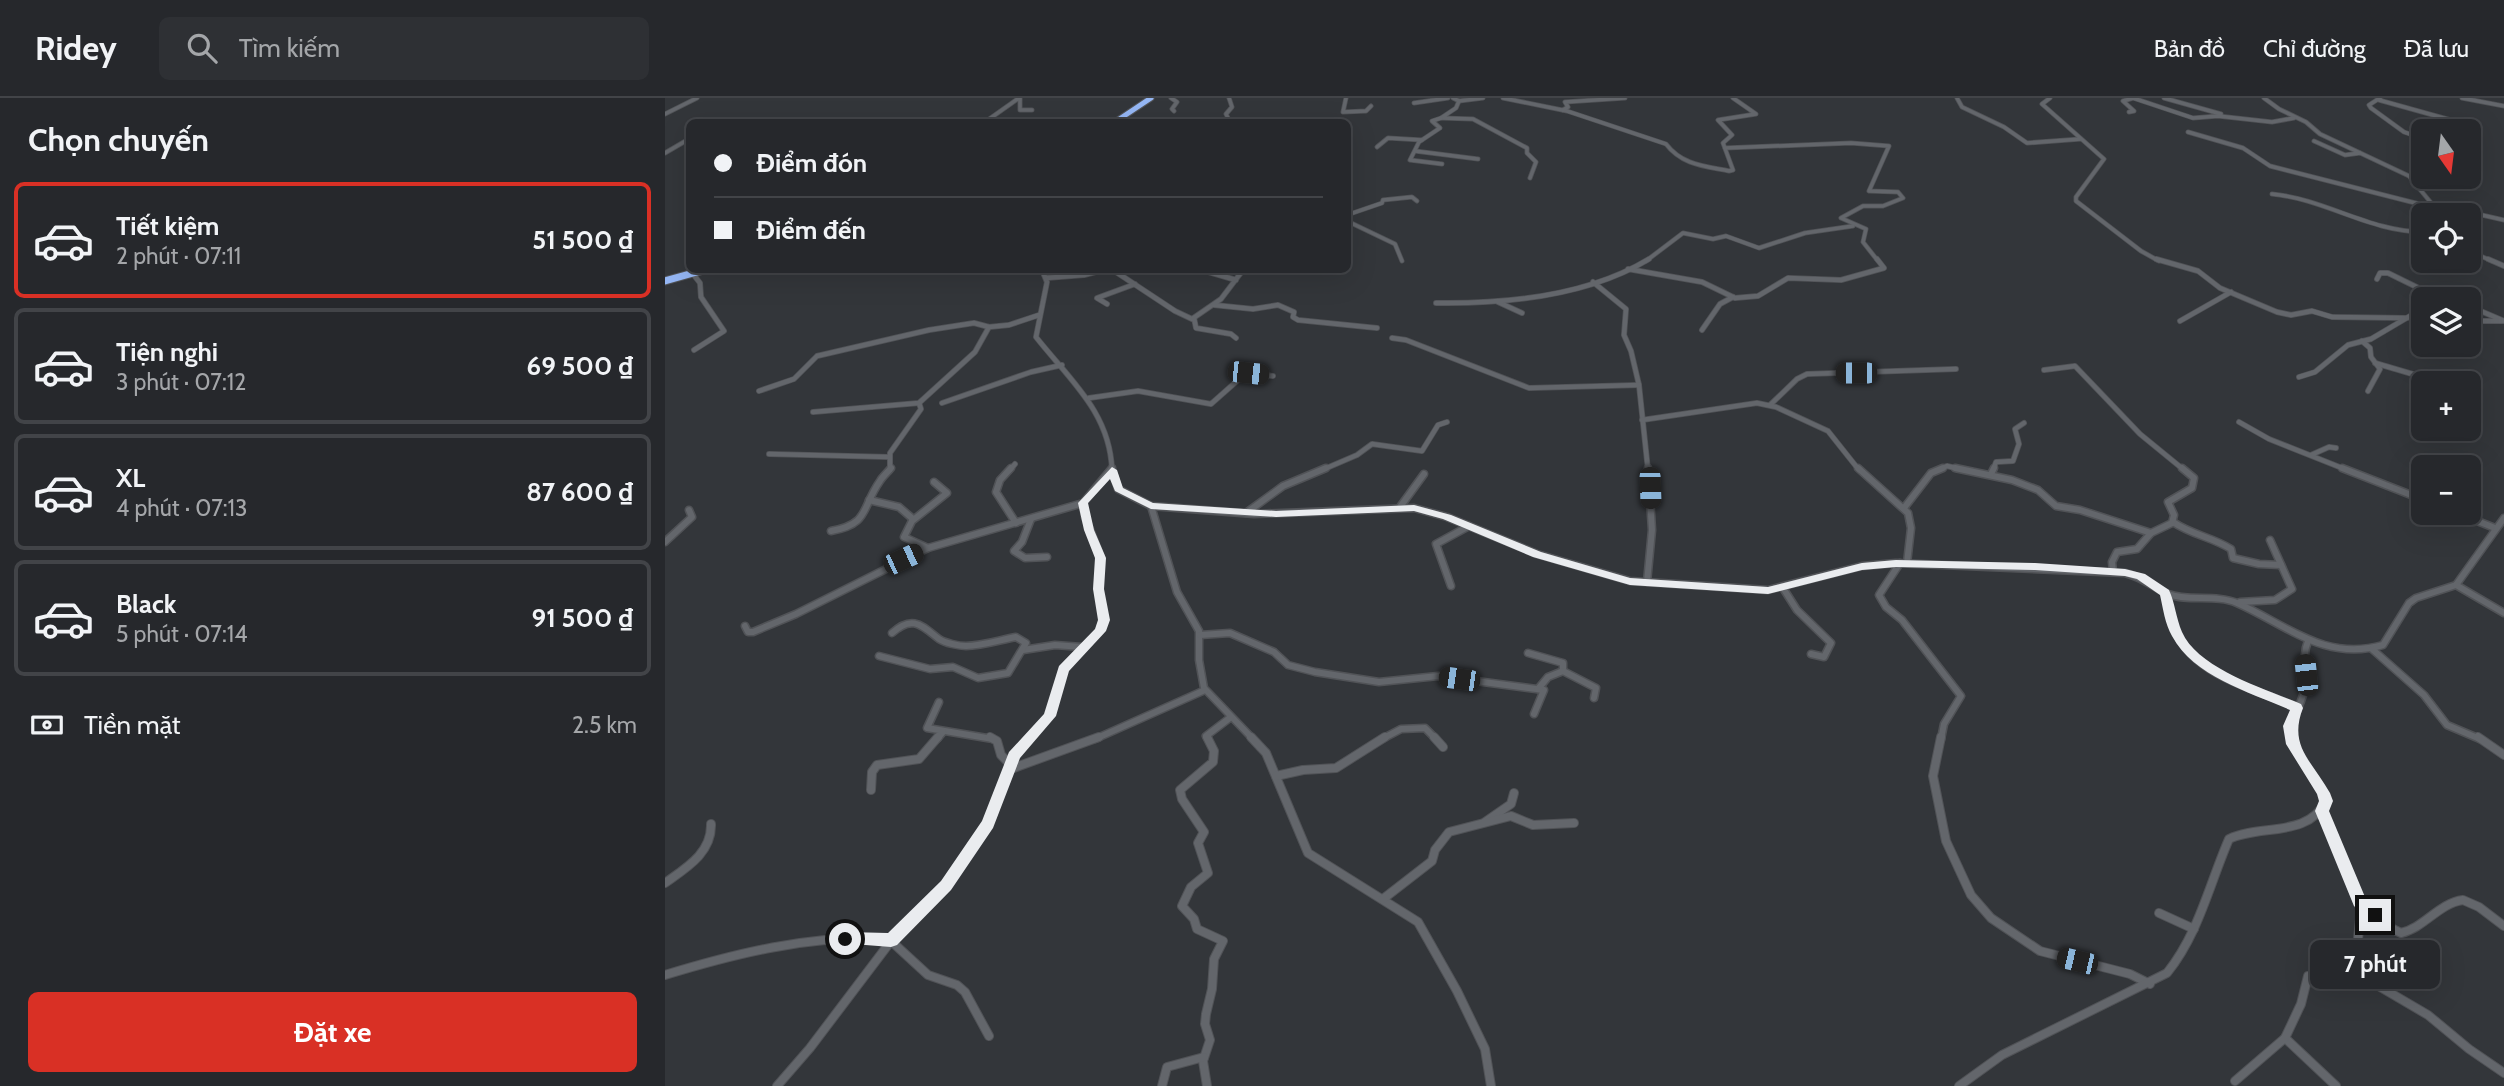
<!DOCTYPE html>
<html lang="vi">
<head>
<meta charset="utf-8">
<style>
	:root { --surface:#26282c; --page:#2e3034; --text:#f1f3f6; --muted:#a4a6a9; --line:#424448; --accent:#d93025 }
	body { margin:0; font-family:Cabin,sans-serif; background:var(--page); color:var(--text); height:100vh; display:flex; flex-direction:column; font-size:26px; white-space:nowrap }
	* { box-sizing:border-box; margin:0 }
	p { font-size:23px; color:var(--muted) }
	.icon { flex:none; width:38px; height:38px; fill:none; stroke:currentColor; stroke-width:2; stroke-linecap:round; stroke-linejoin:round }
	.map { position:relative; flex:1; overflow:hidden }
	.panel { display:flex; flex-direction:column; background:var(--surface); width:665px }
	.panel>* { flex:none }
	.guide { position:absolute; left:21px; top:21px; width:665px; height:154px; border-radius:10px; box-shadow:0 7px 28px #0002,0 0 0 2px var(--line); display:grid; align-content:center; height:154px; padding:0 28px; background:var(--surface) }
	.needle { width:46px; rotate:166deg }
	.fabs { position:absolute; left:1746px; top:21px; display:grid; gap:14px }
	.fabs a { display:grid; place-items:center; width:70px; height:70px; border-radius:10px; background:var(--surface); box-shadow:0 7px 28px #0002,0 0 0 2px var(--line); font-size:35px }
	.end { position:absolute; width:32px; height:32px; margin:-16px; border:9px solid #eaecef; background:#111; box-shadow:0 0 0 4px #111 }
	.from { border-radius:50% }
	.bubble { position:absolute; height:49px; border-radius:10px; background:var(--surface); box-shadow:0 7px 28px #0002,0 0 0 2px var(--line); font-size:23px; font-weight:800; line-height:49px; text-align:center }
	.car { position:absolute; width:21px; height:42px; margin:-21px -10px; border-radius:9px; box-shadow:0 0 5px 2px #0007; background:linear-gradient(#222 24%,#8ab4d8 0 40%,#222 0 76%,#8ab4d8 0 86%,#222 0) }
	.guide b { display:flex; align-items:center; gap:24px; height:66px; font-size:26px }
	.guide b+b { border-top:2px solid var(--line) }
	.guide i { width:18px; height:18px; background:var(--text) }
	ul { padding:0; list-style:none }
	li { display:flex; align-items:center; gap:21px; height:116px; margin:0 14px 10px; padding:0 14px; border:4px solid var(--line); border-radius:10px }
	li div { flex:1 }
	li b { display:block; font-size:26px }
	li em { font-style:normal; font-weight:800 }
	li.on { border-color:var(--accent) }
	li>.icon { width:63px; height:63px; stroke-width:1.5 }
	h2 { padding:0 28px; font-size:32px; line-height:84px }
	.pay { display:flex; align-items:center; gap:18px; height:77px; padding:0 28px; font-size:26px }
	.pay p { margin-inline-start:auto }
	.button { display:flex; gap:14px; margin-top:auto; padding:14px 28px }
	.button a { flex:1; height:80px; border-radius:10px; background:var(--accent); color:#fff; font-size:28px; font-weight:800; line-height:80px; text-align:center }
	header { display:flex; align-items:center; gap:42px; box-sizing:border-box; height:98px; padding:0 35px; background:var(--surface); border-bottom:2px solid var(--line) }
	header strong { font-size:33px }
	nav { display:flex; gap:38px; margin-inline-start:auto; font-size:24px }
	.search { width:490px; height:63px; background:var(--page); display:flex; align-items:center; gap:18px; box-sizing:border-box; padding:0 24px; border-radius:10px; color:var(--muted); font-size:26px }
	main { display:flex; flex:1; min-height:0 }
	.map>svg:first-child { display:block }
</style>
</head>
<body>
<header>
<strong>Ridey</strong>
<div class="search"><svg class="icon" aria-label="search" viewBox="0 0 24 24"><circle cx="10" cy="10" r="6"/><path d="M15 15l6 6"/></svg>Tìm kiếm</div>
<nav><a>Bản đồ</a><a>Chỉ đường</a><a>Đã lưu</a></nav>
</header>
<main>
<section class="panel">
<h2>Chọn chuyến</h2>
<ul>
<li class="on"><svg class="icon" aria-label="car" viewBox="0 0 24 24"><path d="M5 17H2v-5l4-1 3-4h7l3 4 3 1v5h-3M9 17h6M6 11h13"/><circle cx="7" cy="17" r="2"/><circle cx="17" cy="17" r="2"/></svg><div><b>Tiết kiệm</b><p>2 phút · 07:11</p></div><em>51 500 ₫</em></li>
<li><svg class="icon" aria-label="car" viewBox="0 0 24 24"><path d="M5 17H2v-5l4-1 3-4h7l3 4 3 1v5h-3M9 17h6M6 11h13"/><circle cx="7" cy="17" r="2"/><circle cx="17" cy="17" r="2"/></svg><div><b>Tiện nghi</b><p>3 phút · 07:12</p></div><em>69 500 ₫</em></li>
<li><svg class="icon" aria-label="car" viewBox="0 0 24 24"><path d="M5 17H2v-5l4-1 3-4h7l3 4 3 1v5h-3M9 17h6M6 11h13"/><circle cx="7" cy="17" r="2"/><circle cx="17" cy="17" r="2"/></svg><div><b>XL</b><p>4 phút · 07:13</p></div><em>87 600 ₫</em></li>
<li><svg class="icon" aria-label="car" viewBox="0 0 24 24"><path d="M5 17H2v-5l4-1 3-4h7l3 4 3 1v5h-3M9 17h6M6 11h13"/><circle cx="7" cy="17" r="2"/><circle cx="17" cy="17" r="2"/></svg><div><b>Black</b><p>5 phút · 07:14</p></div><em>91 500 ₫</em></li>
</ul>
<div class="pay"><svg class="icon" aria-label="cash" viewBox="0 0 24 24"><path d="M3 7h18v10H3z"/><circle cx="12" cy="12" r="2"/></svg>Tiền mặt<p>2.5 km</p></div>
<div class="button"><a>Đặt xe</a></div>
</section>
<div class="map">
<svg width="1839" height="988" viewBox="0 0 1839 988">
	<rect width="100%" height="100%" fill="#33363a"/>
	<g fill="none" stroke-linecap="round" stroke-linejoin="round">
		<g stroke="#515357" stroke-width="5">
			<g id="minor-far3">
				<path d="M355,0V12H367"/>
				<path d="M506,0L512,4L507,11L509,13"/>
				<path d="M681,0L678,14L701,13L706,8"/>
				<path d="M788,0L794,3L818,0"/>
				<path d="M838,0L902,13L1001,46C1017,67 1039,68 1064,73L1068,72L1058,45L1067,37L1053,22L1091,16L1068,0"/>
				<path d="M1292,0L1297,9L1339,29L1362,45L1416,41"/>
				<path d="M1385,0L1377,6L1439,61L1411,99V103L1476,153L1494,163"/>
				<path d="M1499,0L1556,16"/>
				<path d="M1599,0L1614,11L1641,24L1655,36L1744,78L1776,117"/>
				<path d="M1715,0L1704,7L1706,10L1739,34L1759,41"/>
				<path d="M1797,0L1839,8"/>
				<path d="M1714,2L1811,29"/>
				<path d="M794,3L791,10L776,20L808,21L862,50V55L871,64L865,80"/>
				<path d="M749,5L783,0"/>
				<path d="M898,12L903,9L900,4L960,0"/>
				<path d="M1464,14L1469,13L1458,3L1468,0L1528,20L1553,18L1607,24L1629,20"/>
				<path d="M0,16L32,0"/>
				<path d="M776,20L767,23L775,30L754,44L745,62L777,66"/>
				<path d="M320,24L354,0"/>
				<path d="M561,24L564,22L561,16L567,9L564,0"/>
				<path d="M1523,34L1578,50L1605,68L1770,110"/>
				<path d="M1649,43L1680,57L1695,55"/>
				<path d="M712,49L723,40L757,42"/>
				<path d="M1060,50L1186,45L1224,48L1204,93L1233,94L1238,100L1218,108H1198L1176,120L1201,131L1198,144L1213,163"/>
				<path d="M750,53L813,61"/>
				<path d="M0,55L24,41"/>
				<path d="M1746,78H1759"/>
				<path d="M1764,79L1801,81L1800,79"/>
				<path d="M1607,96C1660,101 1705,134 1759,134"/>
				<path d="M1787,116L1808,115L1839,122"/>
				<path d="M682,117L717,105L718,102L747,99L752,103"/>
				<path d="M682,123L730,146L737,163"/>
				<path d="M1804,153L1827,163"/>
				<path d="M981,163L1018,135L1048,141L1061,138L1094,150L1140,135L1188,128"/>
			</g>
		</g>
		<g stroke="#515357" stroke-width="6">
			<g id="minor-far2">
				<path d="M1491,161L1533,173L1555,190L1612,214L1626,217L1647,213L1667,219L1742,220"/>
				<path d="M1823,161L1839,168"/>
				<path d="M963,171L1037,184L1070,200L1093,198L1123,180L1176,182L1219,170L1212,161"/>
				<path d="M377,172L382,184L371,239C404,281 445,314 447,372"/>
				<path d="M448,172L510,213L527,221L556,201L578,172"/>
				<path d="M537,172L571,182"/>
				<path d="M28,176L35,185L36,199L59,233L29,252"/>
				<path d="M381,180L419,177L438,172"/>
				<path d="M1712,181L1715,175H1723L1776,201"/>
				<path d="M928,184L961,211L959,237L966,253L974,287L983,372"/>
				<path d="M833,204L857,215"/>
				<path d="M771,205C841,206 923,198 984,161"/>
				<path d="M442,206L432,200L470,186"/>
				<path d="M549,207L588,211L613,207L629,214L628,219L633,222L712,230"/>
				<path d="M1804,208L1839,223"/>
				<path d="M529,220L531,230L566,236L571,240"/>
				<path d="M1515,223L1566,194"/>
				<path d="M1804,223H1837"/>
				<path d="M1037,232L1055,206L1068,199"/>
				<path d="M727,240L741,242L864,290L974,287"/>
				<path d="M1697,243L1705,250L1706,259L1715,271L1703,293"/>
				<path d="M1710,265L1778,285"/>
				<path d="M1379,272L1410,268L1475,336L1519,372"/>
				<path d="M1634,279L1650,274L1683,247L1706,241L1745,218L1759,216"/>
				<path d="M94,293L129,281L152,258L264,232L309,225L324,229L344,227L374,217"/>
				<path d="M424,300L473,293L546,306L581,275L608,278"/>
				<path d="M277,305L366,274L397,267"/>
				<path d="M1105,307L1132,281L1142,276L1291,271"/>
				<path d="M148,314L254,305L310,254L324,229"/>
				<path d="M977,322L1092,305L1111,309L1163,333L1194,372"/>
				<path d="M1574,324L1604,341L1682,372"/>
				<path d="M104,356L224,359"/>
				<path d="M1646,357L1664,349L1671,350"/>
				<path d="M225,372V355L256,311L254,305"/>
				<path d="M345,372L350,366"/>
				<path d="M657,372L692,357L707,346L757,353L773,327L782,324"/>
				<path d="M1274,372L1282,368L1299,372"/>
				<path d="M1328,372L1331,364L1348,363L1354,346L1350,331L1359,325"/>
			</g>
		</g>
		<g stroke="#515357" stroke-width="9">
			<g id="minor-far1">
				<path d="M346,370L335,382L331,394L351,425"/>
				<path d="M1193,370L1243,415L1246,430L1242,465"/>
				<path d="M1290,370L1347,382L1373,392L1391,408L1415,412L1486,435"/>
				<path d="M1677,370L1759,402"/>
				<path d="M447,372L453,391L486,408L589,416L749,410L782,419L872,456L965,483L1103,492L1197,468L1231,465L1460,475C1477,479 1488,489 1503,496C1523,504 1551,496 1572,505C1622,527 1660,564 1718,547L1744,505L1751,500L1791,487L1839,420"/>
				<path d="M1326,376L1329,370"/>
				<path d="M204,402L234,409L248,421"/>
				<path d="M486,408L512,494L534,533V562L539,590L588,641"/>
				<path d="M735,409L759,376"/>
				<path d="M1239,410L1266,375L1278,370"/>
				<path d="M581,415L618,388L661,370"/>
				<path d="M1792,415L1830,430"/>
				<path d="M366,421L357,444L349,453L360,460L382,459"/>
				<path d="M1508,424C1527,437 1547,439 1566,451L1568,460L1594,466L1616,467"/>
				<path d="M166,433C205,426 196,410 215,383C218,378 223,374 226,370"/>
				<path d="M0,444L27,419L24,412"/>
				<path d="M263,450L239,439L247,423L282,395L269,384"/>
				<path d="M1235,465L1214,497L1221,509L1237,522L1296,598L1279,626L1276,641"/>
				<path d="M1448,474L1447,464L1452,454L1472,451L1486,435L1507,425L1509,417L1503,404L1527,390L1529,380L1517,370"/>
				<path d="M982,484L987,432L983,370"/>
				<path d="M1791,487L1839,515"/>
				<path d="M786,488L771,446L804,428"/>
				<path d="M1118,490L1132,512L1166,545L1159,559L1146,556"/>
				<path d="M1500,495C1504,509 1506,524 1512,537C1533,579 1593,592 1632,609"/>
				<path d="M1575,504L1610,502L1627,491L1605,442"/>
				<path d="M80,528L83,534H88L131,516L263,450L418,405"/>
				<path d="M535,537L565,535L609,554L623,567L650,574L714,584L773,578L879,592L869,616"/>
				<path d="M1707,551L1759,597L1782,627L1815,641"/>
				<path d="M358,552L390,547L417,549"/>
				<path d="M863,555L898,565V573"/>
				<path d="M214,558L265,571L288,569L313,580L343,575L361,545L351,539C335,542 317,548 301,548C294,548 280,545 274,541C257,528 248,516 227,535"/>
				<path d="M873,591L883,579L898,573L931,590L929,600"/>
				<path d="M274,604L262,630L328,641"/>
				<path d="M272,641L278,634"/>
				<path d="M363,641L384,618L398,571L435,533L439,522L433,487L436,460L420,419L418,405L447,370"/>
				<path d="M430,641L540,592"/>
				<path d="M543,641L541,638L566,619"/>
				<path d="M717,641L736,631L760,630L771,641"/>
				<path d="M1627,641C1624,620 1638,607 1640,588C1641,572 1637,558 1643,543"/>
			</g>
		</g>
		<g stroke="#515357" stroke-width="10">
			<g id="minor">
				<path d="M325,639L332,643L336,657L345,666"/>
				<path d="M542,639L549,653L548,664L515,692L517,701L539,734L533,745L543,775L526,789L517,808L529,821L532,831L558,843L549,861L547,891L541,916L540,926L545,942L538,963L542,988"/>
				<path d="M586,639L601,655L643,755L753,824L792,893L820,951L826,988"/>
				<path d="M769,639L778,649"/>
				<path d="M1276,639L1268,678L1281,743L1306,797L1326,820L1375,853L1465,876L1485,886"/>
				<path d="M1813,639L1839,657"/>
				<path d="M343,672L434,639"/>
				<path d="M611,678L638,672L671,670L720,639"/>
				<path d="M206,692L207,674L212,667L254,661L273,639"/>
				<path d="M820,724L846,706L849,695"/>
				<path d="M0,785C21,770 47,755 46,726"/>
				<path d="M718,801L767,763L770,752L784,734L846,718L868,727L909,725"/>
				<path d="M1696,805L1720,827L1736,835C1759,830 1774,805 1798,802L1814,809L1839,828"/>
				<path d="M1494,815L1529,831"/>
				<path d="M1688,873L1763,917L1804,951L1839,975"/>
				<path d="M0,877C72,855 142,838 218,840L226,843L263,877L292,887L300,894L324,938"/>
				<path d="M1620,940L1671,988"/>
				<path d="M1570,983L1620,940L1636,906L1643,878L1678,876L1690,870L1696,812L1657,713"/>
				<path d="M112,988L145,950L226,843L270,801L309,748L327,718L349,657L365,639"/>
				<path d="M497,988L502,969L539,959"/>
				<path d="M1294,988L1337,957L1502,875C1534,835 1544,787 1564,741C1595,726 1643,740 1661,703L1658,695L1628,646L1627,639"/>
			</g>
		</g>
		<g stroke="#515357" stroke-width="7">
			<path id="highway-far1" d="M450,24L486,0"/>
		</g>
		<g stroke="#515357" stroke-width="9">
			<path id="highway" d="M0,183L39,172"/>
		</g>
		<use href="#minor-far3" stroke="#63666b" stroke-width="3.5"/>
		<use href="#minor-far2" stroke="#63666b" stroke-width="4.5"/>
		<use href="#minor-far1" stroke="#63666b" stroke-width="6"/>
		<use href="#minor" stroke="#63666b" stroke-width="8"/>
		<use href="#highway-far1" stroke="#95b7f5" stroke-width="5"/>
		<use href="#highway" stroke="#95b7f5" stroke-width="7"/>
	</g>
	<path fill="#eaecef" d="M447,369L452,372L458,390L488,405L611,413L749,407L786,417L876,454L965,480L1103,489L1197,465L1231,462L1370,465L1460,471L1480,476L1504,492C1510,505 1511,520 1517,534C1533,571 1601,591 1636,606L1638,610C1623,648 1647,663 1665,695L1668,703L1664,713L1700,799L1718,817L1715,821H1705L1689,808L1650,713L1654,703L1652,696L1621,646L1618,628L1625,612C1585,594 1529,579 1507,538C1500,526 1498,510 1495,497L1472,481L1460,478L1370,472L1231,469L1197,472L1103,496L965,487L868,459L778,421L749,413L611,419L486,411L450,393L445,381L423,405L429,432L441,460L439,491L445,522L441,533L404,573L391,618L355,660L328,730L286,792L232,847L226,849L175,845L173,841L175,836L180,834L223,835L276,783L317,723L344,654L379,616L394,568L430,531L433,522L428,491L430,460L419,432L413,405Z"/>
</svg>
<div class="fabs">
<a><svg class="needle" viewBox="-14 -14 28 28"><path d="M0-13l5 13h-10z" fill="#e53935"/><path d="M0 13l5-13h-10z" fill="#a4a6a9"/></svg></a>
<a><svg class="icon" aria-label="locate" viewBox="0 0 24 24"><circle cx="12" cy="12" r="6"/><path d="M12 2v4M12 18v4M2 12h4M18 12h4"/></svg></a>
<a><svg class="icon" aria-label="layers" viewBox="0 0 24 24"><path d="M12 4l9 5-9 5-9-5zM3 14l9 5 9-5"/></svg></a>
<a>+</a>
<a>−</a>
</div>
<i class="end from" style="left:180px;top:841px"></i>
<i class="end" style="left:1710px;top:817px"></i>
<div class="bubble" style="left:1645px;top:842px;width:130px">7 phút</div>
<i class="car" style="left:583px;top:275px;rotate:96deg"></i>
<i class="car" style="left:1191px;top:275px;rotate:270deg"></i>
<i class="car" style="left:985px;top:390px;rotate:178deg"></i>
<i class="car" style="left:238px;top:461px;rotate:65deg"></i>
<i class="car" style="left:1641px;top:577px;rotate:354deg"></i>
<i class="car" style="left:794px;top:581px;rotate:278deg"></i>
<i class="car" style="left:1412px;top:863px;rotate:283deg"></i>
<div class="guide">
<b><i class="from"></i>Điểm đón</b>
<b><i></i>Điểm đến</b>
</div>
</div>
</main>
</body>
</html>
